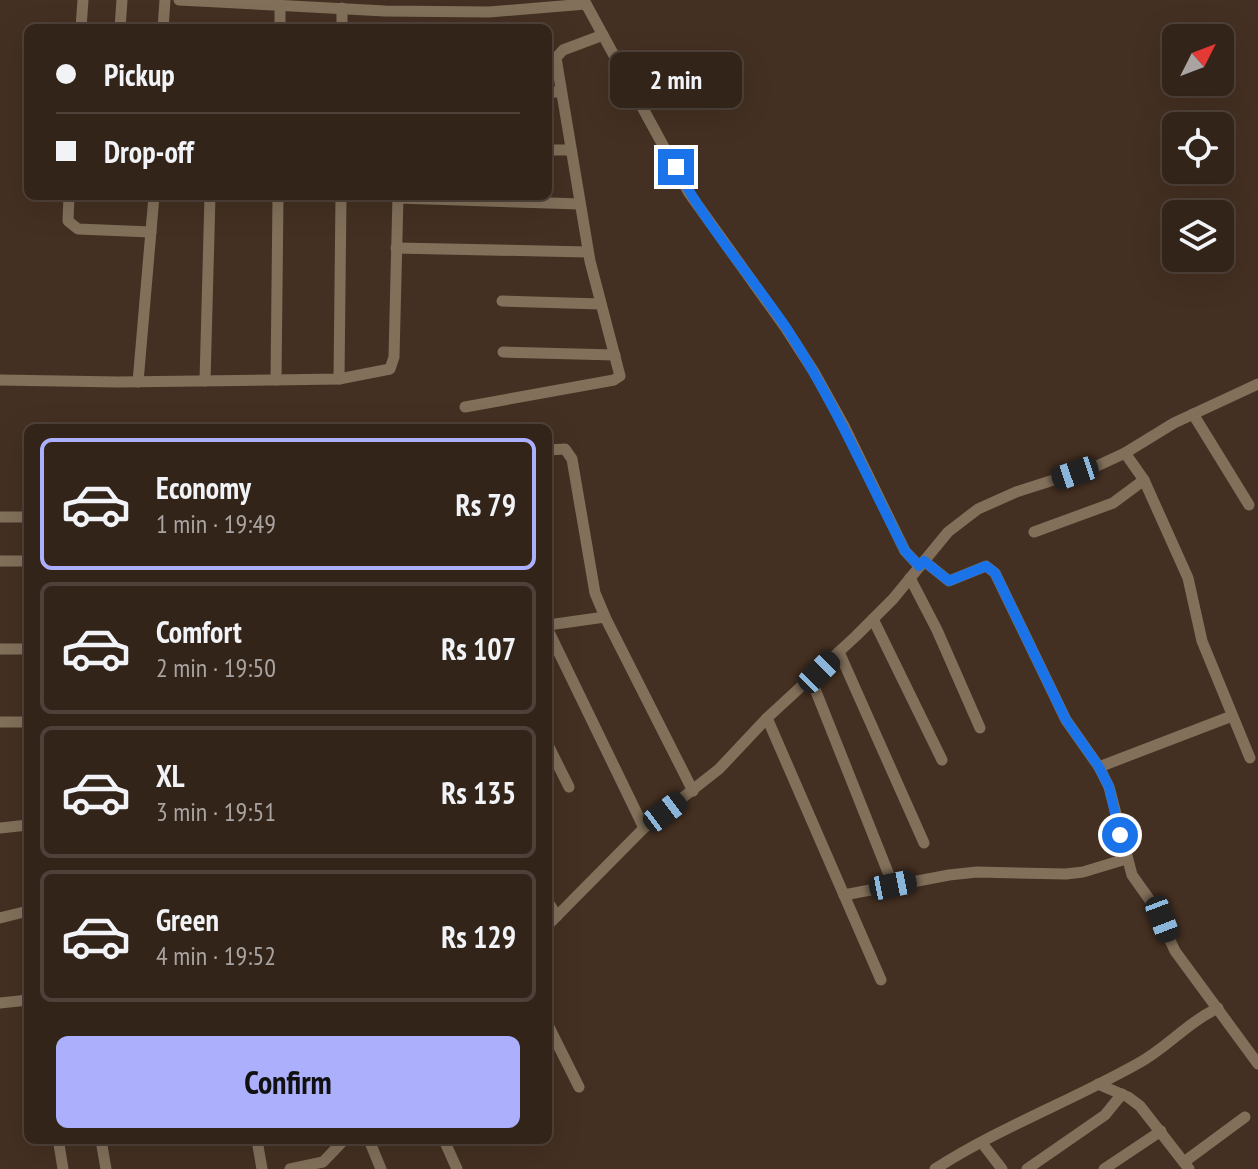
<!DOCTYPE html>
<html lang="en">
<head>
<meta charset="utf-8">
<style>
	:root { --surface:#33241a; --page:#3e3027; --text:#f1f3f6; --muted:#a9a4a2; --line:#4e4139; --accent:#acaffb }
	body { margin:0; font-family:"PT Sans Narrow",sans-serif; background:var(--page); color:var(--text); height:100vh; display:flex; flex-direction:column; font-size:30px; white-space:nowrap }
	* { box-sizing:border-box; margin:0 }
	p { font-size:26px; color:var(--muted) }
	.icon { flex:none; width:44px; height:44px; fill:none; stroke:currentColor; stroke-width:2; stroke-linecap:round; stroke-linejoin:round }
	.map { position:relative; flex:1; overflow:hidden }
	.sheet { position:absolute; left:24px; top:424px; width:528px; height:720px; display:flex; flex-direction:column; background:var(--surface); border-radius:12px; box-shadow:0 8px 32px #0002,0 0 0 2px var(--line) }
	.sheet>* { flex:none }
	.top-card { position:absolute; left:24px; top:24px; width:528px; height:176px; border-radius:12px; box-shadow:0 8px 32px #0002,0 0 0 2px var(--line); display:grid; align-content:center; height:176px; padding:0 32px; background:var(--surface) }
	.needle { width:52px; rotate:48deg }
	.tools { position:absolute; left:1162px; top:24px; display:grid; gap:16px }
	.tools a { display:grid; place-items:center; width:72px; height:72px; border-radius:12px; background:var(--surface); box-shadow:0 8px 32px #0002,0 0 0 2px var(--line); font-size:40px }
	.end { position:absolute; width:36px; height:36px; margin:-18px; border:10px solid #1a73e8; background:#fff; box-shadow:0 0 0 4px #fff }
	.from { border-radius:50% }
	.bubble { position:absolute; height:56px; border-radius:12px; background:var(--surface); box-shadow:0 8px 32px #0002,0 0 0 2px var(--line); font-size:26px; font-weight:800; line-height:56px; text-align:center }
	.car { position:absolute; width:24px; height:48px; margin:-24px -12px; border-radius:10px; box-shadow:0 0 6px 2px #0007; background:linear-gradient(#222 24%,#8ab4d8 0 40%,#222 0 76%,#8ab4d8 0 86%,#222 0) }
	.top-card b { display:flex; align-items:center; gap:28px; height:76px; font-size:30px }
	.top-card b+b { border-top:2px solid var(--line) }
	.top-card i { width:20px; height:20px; background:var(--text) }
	ul { padding:14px 0 0; list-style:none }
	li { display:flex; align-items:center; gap:24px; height:132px; margin:0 16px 12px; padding:0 16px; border:4px solid var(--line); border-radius:12px }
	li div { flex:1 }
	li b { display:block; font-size:30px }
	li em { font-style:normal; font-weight:800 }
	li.on { border-color:var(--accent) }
	li>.icon { width:72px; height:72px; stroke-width:1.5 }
	.cta { display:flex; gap:16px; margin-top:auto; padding:16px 32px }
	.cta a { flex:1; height:92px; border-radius:12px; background:var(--accent); color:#111; font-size:32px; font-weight:800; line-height:92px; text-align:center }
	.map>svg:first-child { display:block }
</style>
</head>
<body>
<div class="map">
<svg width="1258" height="1169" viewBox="0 0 1258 1169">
	<rect width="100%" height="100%" fill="#443022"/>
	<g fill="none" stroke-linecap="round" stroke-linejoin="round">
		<g stroke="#82705a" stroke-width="11">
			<path d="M179,0L385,11L489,12L586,4L584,0"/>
			<path d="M586,4L689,193L785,327L814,372L844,426L905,551L919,566"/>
			<path d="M81,28L83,0"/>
			<path d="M120,28L122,0"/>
			<path d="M163,28L165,0"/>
			<path d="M280,28V5"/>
			<path d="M342,28V8"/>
			<path d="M548,92H561"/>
			<path d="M548,150H571"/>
			<path d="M69,196L68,221L78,229L151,232"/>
			<path d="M398,198L580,204"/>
			<path d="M396,248L588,252"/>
			<path d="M502,301L601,304"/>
			<path d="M503,352L615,355"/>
			<path d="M339,379L341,196"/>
			<path d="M0,380L119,382L339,379L390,369L394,357L398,196"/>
			<path d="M276,380L278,196"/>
			<path d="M205,381L210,196"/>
			<path d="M138,382L154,196"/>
			<path d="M465,407L614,380L620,376L590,261L556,58L563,50L603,35"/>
			<path d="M1193,414L1249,505"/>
			<path d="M548,450L565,449L572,459L595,593L606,619L693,791"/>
			<path d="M1125,453L1144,480L1188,578L1202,641L1250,758"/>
			<path d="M0,517H28"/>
			<path d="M1034,532L1113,503L1144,480"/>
			<path d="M0,561H28"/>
			<path d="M924,561L949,581L986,566L995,573L1066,720L1099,767L1109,787L1132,875L1154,906L1175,951L1258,1064"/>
			<path d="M910,578L937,630L980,728"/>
			<path d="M873,619L942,760"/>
			<path d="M548,625L605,617"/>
			<path d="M548,630L644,828"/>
			<path d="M0,649H28"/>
			<path d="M839,652L924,843"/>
			<path d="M811,679L893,885"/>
			<path d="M767,718L881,980"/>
			<path d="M0,722H27"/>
			<path d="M548,745L569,787"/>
			<path d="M1099,767L1232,716"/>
			<path d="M0,828L28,825"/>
			<path d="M844,895L949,875L977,872L1066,874L1083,872L1126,859"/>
			<path d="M548,902L557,916"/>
			<path d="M0,918L28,911"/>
			<path d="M548,925L644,828L719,769L767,718L856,636L893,599L948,532L978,509L1016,492L1097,466L1125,453L1174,423L1258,384"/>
			<path d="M0,1003L28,1000"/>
			<path d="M548,1025L579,1087"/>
			<path d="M1098,1084L1128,1097L1140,1106L1189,1169"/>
			<path d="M101,1140L106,1169"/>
			<path d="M257,1140L262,1169"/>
			<path d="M369,1140L381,1169"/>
			<path d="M444,1140L457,1169"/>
			<path d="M982,1143L1002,1169"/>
			<path d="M59,1144L63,1169"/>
			<path d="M1184,1162L1245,1117"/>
			<path d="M290,1169L323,1162L344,1140"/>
			<path d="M935,1169C999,1128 1071,1101 1137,1064C1167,1048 1185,1024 1218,1008"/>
			<path d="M1027,1169L1105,1115L1122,1094"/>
			<path d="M1104,1169L1161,1131"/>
		</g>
	</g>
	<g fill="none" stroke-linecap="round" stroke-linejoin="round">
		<path stroke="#1a73e8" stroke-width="10" d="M676,167C706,226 750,274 787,329C833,399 866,476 905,551L919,566L924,561L949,581L986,566L995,573L1066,720L1099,767L1109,787L1120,835"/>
	</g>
</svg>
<div class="tools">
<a><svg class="needle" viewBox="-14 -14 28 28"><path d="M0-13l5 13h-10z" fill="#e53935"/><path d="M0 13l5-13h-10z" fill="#a9a4a2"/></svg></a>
<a><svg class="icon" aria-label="locate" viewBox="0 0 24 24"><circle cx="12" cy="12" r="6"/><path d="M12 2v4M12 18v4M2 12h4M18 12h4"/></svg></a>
<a><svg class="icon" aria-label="layers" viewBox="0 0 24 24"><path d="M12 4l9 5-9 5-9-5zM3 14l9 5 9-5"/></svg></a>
</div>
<i class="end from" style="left:1120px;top:835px"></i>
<i class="end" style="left:676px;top:167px"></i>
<div class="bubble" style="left:610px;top:52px;width:132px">2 min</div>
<i class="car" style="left:1075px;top:473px;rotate:251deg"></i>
<i class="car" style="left:819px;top:672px;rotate:45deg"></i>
<i class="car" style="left:665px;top:812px;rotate:53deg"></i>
<i class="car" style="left:893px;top:885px;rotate:79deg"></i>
<i class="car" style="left:1162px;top:919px;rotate:159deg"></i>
<div class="top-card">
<b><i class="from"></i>Pickup</b>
<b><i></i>Drop-off</b>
</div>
<section class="sheet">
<ul>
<li class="on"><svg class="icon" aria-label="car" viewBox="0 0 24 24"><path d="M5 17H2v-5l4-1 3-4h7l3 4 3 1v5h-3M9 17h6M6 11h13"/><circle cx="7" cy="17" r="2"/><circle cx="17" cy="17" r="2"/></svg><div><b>Economy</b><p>1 min · 19:49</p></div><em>Rs 79</em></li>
<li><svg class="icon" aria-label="car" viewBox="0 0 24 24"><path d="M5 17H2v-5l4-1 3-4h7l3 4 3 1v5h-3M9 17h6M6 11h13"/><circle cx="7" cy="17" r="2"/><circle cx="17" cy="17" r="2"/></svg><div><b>Comfort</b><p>2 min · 19:50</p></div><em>Rs 107</em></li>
<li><svg class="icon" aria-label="car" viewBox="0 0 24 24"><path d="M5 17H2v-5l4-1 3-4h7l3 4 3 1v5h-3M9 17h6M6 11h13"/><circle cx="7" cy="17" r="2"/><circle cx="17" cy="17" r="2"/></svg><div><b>XL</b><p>3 min · 19:51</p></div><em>Rs 135</em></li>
<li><svg class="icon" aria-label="car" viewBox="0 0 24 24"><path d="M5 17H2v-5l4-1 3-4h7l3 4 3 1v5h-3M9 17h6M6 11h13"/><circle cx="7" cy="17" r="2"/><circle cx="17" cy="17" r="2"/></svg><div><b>Green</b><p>4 min · 19:52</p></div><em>Rs 129</em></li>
</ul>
<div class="cta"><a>Confirm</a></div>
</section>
</div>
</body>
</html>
